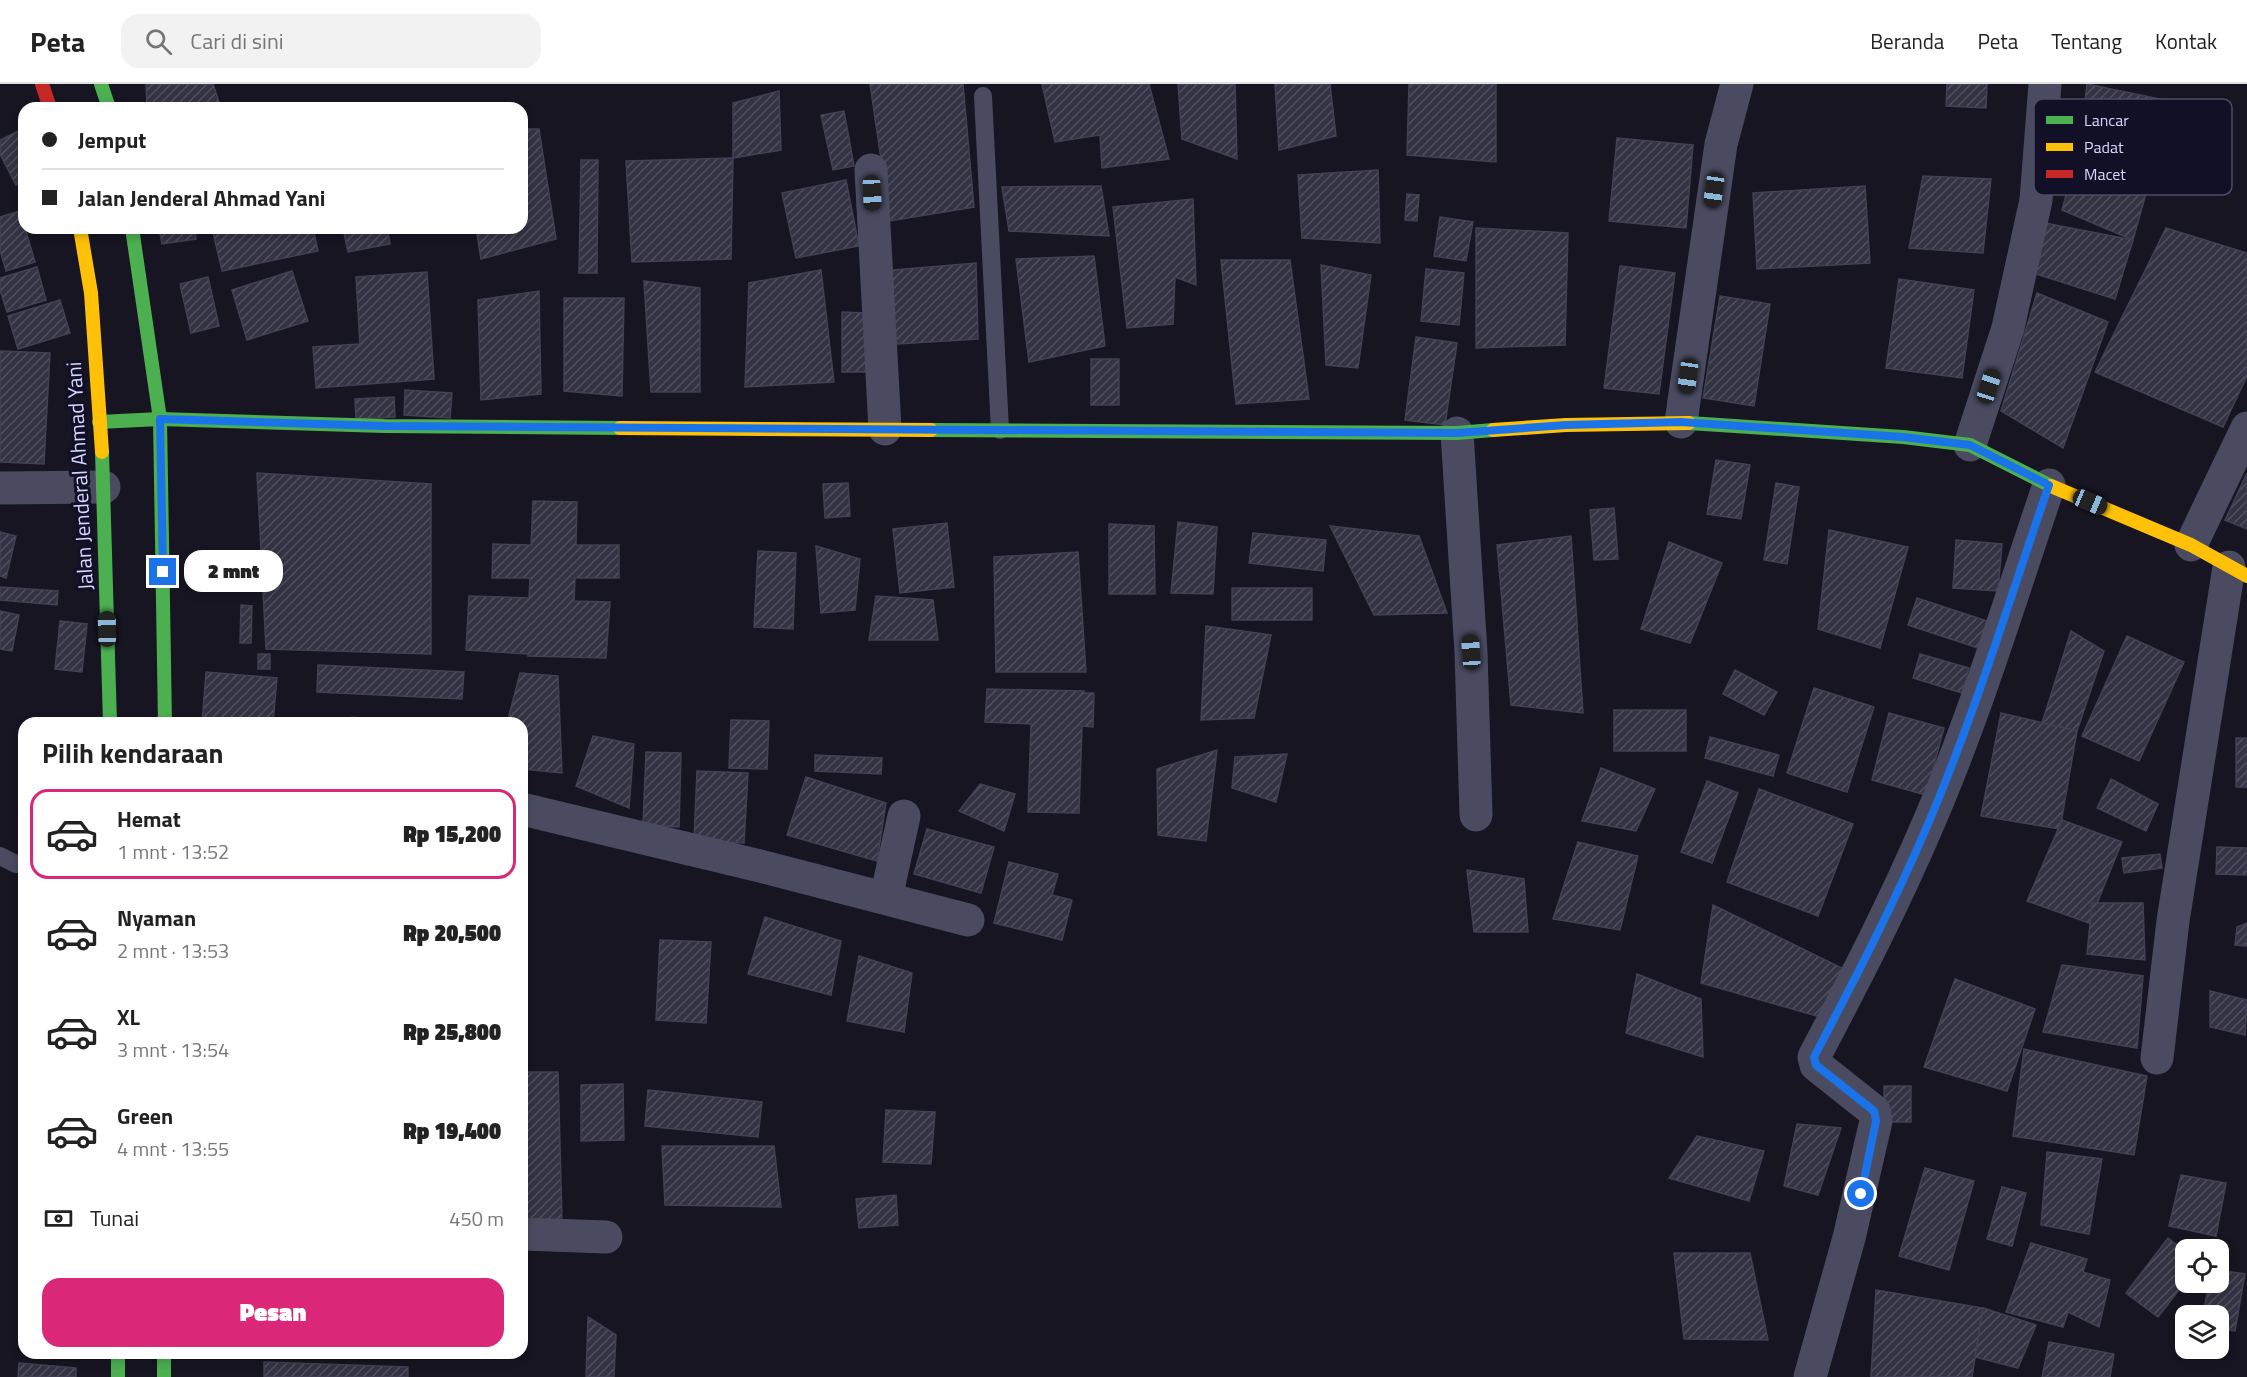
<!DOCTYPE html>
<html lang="id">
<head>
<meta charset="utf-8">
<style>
	:root { --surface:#fff; --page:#f2f2f2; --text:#222; --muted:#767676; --line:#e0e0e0; --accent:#db2777 }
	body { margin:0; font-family:"Titillium Web",sans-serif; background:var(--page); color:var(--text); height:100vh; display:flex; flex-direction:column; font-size:22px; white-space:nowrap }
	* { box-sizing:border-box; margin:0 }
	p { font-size:20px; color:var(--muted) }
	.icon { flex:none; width:33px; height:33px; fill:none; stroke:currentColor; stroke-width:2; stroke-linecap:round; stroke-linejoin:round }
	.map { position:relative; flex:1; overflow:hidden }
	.side { position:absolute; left:18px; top:633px; width:510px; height:642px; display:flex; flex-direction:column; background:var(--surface); border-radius:18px; box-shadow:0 3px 9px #0003 }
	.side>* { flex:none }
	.top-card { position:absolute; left:18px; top:18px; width:510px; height:132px; border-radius:18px; box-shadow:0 3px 9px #0003; display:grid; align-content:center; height:132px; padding:0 24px; background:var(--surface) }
	.tools { position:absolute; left:2175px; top:1155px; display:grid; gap:12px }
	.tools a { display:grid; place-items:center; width:54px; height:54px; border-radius:12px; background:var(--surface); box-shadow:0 3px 9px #0003; font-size:30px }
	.end { position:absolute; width:27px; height:27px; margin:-14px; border:8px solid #1a73e8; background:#fff; box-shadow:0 0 0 3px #fff }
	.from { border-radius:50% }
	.bubble { position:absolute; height:42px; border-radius:18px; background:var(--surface); box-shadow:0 3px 9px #0003; font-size:20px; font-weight:800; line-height:42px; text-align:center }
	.car { position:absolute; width:18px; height:36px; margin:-18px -9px; border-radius:8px; box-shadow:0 0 4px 2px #0007; background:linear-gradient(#222 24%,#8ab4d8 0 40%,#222 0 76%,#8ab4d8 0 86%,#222 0) }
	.top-card b { display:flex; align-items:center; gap:21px; height:57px; font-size:22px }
	.top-card b+b { border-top:2px solid var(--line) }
	.top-card i { width:15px; height:15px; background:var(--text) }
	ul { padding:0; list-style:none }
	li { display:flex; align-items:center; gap:18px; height:90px; margin:0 12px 9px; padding:0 12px; border:3px solid transparent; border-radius:18px }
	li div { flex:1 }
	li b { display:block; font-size:22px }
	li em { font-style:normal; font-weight:800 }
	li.on { border-color:var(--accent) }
	li>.icon { width:54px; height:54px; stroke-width:1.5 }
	h2 { padding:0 24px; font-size:27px; line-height:72px }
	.pay { display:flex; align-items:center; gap:15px; height:66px; padding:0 24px; font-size:22px }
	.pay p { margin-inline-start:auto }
	.cta { display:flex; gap:12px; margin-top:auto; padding:12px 24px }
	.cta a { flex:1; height:69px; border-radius:18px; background:var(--accent); color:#fff; font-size:24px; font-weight:800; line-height:69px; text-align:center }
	header { display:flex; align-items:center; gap:36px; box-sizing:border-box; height:84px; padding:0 30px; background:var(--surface); border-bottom:2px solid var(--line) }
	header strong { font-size:28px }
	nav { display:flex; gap:33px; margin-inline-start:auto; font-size:21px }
	.search { width:420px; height:54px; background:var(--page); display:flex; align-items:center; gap:15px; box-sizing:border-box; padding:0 21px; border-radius:18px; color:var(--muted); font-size:22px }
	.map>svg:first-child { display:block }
</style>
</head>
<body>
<header>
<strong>Peta</strong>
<div class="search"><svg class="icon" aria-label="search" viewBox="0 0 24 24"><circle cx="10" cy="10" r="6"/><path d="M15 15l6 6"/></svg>Cari di sini</div>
<nav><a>Beranda</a><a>Peta</a><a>Tentang</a><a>Kontak</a></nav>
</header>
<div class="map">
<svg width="2247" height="1293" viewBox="0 0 2247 1293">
	<defs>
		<pattern id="building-hatch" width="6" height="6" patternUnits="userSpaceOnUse" patternTransform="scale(1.5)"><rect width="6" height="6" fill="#343343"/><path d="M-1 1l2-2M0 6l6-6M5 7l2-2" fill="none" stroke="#51505f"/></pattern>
	</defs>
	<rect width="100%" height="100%" fill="#161521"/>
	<g fill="url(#building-hatch)" stroke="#424054" stroke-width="1.5">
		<path d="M146,0H213L221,24H147Z"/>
		<path d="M870,0H963L974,123L890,137Z"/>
		<path d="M1042,0H1149L1169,75L1102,84L1100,51L1055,58Z"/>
		<path d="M1178,0H1235L1237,75L1182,55Z"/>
		<path d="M1275,0H1330L1336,52L1279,66Z"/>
		<path d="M1409,0H1496V78L1407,71Z"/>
		<path d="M1947,0H1987L1986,24L1946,22Z"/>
		<path d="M2087,0L2160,15L2141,71L2081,53Z"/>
		<path d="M779,7L781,66L733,74V19Z"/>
		<path d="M844,27L854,82L833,86L821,31Z"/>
		<path d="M24,44V97L16,101L0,70V56Z"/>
		<path d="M522,45H539L556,155L481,175L476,144H522Z"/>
		<path d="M1617,54L1693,61L1686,144L1609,137Z"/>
		<path d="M2076,73L2151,92L2133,156L2062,126Z"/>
		<path d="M733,74L731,175L632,178L626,77Z"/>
		<path d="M581,76H598L597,189H579Z"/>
		<path d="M1378,86L1380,159L1302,154L1298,91Z"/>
		<path d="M1923,92L1991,95L1983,169L1909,164Z"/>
		<path d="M846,96L859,162L796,174L782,109Z"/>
		<path d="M1101,102L1109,152L1009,147L1002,103Z"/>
		<path d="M1865,102L1870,179L1757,185L1753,109Z"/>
		<path d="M1407,110L1419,111L1417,137L1405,136Z"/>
		<path d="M1193,115L1196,201L1175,193L1173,240L1127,244L1113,123Z"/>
		<path d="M20,127L35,178L6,187L0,166V133Z"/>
		<path d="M1440,133L1473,138L1466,177L1434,172Z"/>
		<path d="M2045,139L2133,156L2115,215L2033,189Z"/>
		<path d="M159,144H195L196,155L162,160Z"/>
		<path d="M212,144H313L318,167L222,187Z"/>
		<path d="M343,144H387L390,160L348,168Z"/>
		<path d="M1476,144L1568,149L1565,261L1476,264Z"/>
		<path d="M2166,144L2247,169V292L2223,343L2095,288Z"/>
		<path d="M1094,172L1105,262L1029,278L1016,175Z"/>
		<path d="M1221,176H1290L1309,315L1236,320Z"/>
		<path d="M976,179L978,255L897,260L882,187Z"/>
		<path d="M1321,181L1371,191L1358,284L1326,281Z"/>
		<path d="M1620,182L1675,189L1659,310L1604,304Z"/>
		<path d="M37,183L46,216L7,228L0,206V194Z"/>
		<path d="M1426,185L1464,189L1459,241L1421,237Z"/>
		<path d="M821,186L834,298L745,303L749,199Z"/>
		<path d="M292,187L308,237L247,256L232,206Z"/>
		<path d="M427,188L434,295L316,304L313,263L360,260L356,193Z"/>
		<path d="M208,193L219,242L191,249L180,200Z"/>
		<path d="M1899,195L1974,206L1962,294L1886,284Z"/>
		<path d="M644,197L700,204V308H651Z"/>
		<path d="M539,207L541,310L481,316L478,216Z"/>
		<path d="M2037,209L2108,238L2063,364L2001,327Z"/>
		<path d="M1720,212L1770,220L1754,322L1703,314Z"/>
		<path d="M564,214H624L622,312L564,307Z"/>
		<path d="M60,216L70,249L18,265L8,232Z"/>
		<path d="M842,228L867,229L866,288H842Z"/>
		<path d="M1416,253L1457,259L1445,341L1405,336Z"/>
		<path d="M0,267L50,269L44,380L0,378Z"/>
		<rect x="1091" y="275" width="28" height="46"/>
		<path d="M405,306L452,309L450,334L404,331Z"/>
		<path d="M394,313L395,333L356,335L355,315Z"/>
		<path d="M1716,376L1750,381L1741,435L1707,430Z"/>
		<path d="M257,389L431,400V570L266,565Z"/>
		<path d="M2247,389V445L2225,436Z"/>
		<path d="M848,399L850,432L825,434L823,400Z"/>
		<path d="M1776,399L1799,403L1787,480L1764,476Z"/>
		<path d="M533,417L577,418L576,461H619V494H575L574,517L610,518L606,574L528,572V570L466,566L469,512L529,514L530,494H492L493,460L531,461Z"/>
		<path d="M1614,424L1618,475L1594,476L1590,426Z"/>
		<path d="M1178,438L1217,443L1213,510L1171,509Z"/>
		<path d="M947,439L954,503L900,509L893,445Z"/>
		<path d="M1109,440L1154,442L1155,510H1109Z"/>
		<path d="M1330,442L1419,452L1447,529L1374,531Z"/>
		<path d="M1829,446L1908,463L1880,564L1818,545Z"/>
		<path d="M0,448L16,452L6,494L0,492Z"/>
		<path d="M1253,449L1326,456L1323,487L1249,479Z"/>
		<path d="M1571,452L1583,629L1511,621L1497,461Z"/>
		<path d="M1956,456L2002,460L1998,507L1953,504Z"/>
		<path d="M1669,458L1722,479L1690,559L1641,545Z"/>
		<path d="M816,462L860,475L855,526L821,529Z"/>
		<path d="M758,467L796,469L793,545L754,543Z"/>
		<path d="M1078,468L1086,588H996L994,473Z"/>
		<path d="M0,503L58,507L57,521L0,516Z"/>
		<rect x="1232" y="504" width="80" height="32"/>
		<path d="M876,512L933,516L938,556H869Z"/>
		<path d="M1917,514L1987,537L1978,564L1908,541Z"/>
		<path d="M241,521L252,522L251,559H240Z"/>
		<path d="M0,527L19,531L12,567L0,565Z"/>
		<path d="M60,537L87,540L82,588L55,585Z"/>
		<path d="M1206,542L1271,551L1254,634L1201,636Z"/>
		<path d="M2071,547L2104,567L2077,647L2042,639Z"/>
		<path d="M2127,552L2184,578L2139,677L2082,652Z"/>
		<rect x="258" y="570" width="12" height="15"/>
		<path d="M1920,570L1969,584L1962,609L1913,594Z"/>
		<path d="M318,581L464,588L462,615L317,608Z"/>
		<path d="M1735,586L1777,608L1764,631L1723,610Z"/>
		<path d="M206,588L277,594L273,639H202Z"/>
		<path d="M520,589L558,592L562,689L522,685V639H507Z"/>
		<path d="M1814,604L1874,623L1847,708L1787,689Z"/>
		<path d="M987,605L1084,607V609H1094L1093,643L1082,642L1079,729L1028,728L1031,640L985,638Z"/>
		<rect x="1614" y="626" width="72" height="41"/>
		<path d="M1889,629L1944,644L1926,711L1872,696Z"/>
		<path d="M2001,629L2077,647L2060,745L1981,732Z"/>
		<path d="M352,633L385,639H351Z"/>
		<path d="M731,636L769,637L767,685L729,684Z"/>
		<path d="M593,652L634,660L629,724L576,702Z"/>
		<path d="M1710,653L1779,671L1773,692L1705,674Z"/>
		<rect x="2236" y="654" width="11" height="49"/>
		<path d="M1217,666L1206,757L1158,751L1157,685Z"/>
		<path d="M646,668L681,669L679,743L643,741Z"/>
		<path d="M1287,670L1276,718L1232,704L1235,673Z"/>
		<path d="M815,671L882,674L881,690L815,687Z"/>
		<path d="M1601,684L1655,705L1636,747L1582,737Z"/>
		<path d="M697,687L748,689L744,759L694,757Z"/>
		<path d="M806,693L886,719L877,777L787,751Z"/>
		<path d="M2111,695L2158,720L2146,747L2097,724Z"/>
		<path d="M1707,697L1738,709L1712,779L1681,768Z"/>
		<path d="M980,700L1015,710L1004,747L959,727Z"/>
		<path d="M1759,705L1853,740L1818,832L1727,798Z"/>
		<path d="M2062,736L2122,758L2089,839L2027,817Z"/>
		<path d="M927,745L994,763L981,809L914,790Z"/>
		<path d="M1578,758L1638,772L1620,846L1553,835Z"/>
		<path d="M2217,763L2247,764V791L2216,790Z"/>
		<path d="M2160,770L2162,784L2124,789L2122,774Z"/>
		<path d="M1009,778L1058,790L1052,811L1072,816L1062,856L994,839Z"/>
		<path d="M1467,786L1524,795L1528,848H1474Z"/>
		<path d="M2092,819H2143L2145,876L2087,870Z"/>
		<path d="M1713,821L1850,888L1824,934L1701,899Z"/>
		<path d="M765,833L841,857L831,911L748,890Z"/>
		<path d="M2247,839V862L2235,861L2237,843Z"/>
		<path d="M660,856L711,858L706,939L656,936Z"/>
		<path d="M859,872L912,889L904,948L847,937Z"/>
		<path d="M2062,881L2143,892L2137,964L2043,948Z"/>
		<path d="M1637,890L1701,915L1703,973L1626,949Z"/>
		<path d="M1955,895L2035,925L2007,1007L1924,983Z"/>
		<path d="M2210,907L2247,916L2245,951L2210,943Z"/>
		<path d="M2024,965L2147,992L2134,1071L2013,1052Z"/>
		<path d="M522,988H558L562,1136L522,1135Z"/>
		<path d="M623,1000L624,1056L581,1057V1001Z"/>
		<rect x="1884" y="1002" width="27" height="36"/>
		<path d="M648,1006L762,1018L758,1053L645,1042Z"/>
		<path d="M886,1026L935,1028L931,1080L883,1078Z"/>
		<path d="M1797,1040L1841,1044L1818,1111L1784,1102Z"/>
		<path d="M1697,1052L1764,1067L1749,1117L1669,1094Z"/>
		<path d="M662,1062H774L781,1123L665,1121Z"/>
		<path d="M2047,1068L2102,1075L2089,1150L2041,1141Z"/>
		<path d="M1925,1084L1974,1097L1949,1186L1899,1172Z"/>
		<path d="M2181,1091L2226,1099L2216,1152L2169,1142Z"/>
		<path d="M2002,1103L2026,1109L2012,1162L1987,1155Z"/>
		<path d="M896,1111L898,1141L859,1144L856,1115Z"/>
		<path d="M2168,1154L2186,1168V1197L2158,1233L2126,1209Z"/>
		<path d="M2031,1159L2087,1175L2083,1188L2110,1196L2099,1243L2068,1228L2063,1243L2006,1228Z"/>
		<path d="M1674,1169H1750L1768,1256L1684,1255Z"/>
		<path d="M2218,1186L2245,1190L2235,1247L2218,1244V1232H2203L2209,1198H2218Z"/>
		<path d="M1876,1206L1983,1224L1972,1293H1871Z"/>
		<path d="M1983,1224L2036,1241L2018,1284L1975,1273Z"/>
		<path d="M588,1233L616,1251L614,1293H586Z"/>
		<path d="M2049,1258L2114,1270L2110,1293H2042Z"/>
		<path d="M264,1278L408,1283V1293H264Z"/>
		<path d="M19,1279L76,1284V1293H18Z"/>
	</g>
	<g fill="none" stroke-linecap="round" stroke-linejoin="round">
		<g stroke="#4a4b61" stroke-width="18">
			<path d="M983,12L1000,346"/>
			<path d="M0,772L16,780H24"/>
		</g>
		<g stroke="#4a4b61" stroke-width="33">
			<path d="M871,86L885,345"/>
			<path d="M1681,338L1721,60L1737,0"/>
			<path d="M1457,349L1471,568L1476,731"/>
			<path d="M1970,361L2008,244L2036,116L2045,0"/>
			<path d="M0,404L104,403"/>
			<path d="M2191,461L2247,344"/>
			<path d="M522,725L760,782L968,836"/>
			<path d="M886,814L904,732"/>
			<path d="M2157,974L2173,837L2229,483"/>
			<path d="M522,1150L606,1153"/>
			<path d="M1810,1293L1849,1154L1876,1037L1874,1027L1816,981L1814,973C1854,897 1894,820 1928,740C1975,632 2011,513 2049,401"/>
		</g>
		<g stroke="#4caf50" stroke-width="14">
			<path d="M101,0L109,24"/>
			<path d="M132,144L160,335L165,639"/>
			<path d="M99,338L160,335L384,342L620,344"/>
			<path d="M1689,339L1903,353L1970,361L2051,402"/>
			<path d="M931,346L1457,349L1493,346"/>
			<path d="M102,368L110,639"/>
			<path d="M118,1269V1293"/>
			<path d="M164,1269V1293"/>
		</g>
		<g stroke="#ffc107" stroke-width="14">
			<path d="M80,144L91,209L102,368"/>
			<path d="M620,344L931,346"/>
			<path d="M1493,346L1566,341L1689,339"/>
			<path d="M2051,402L2191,461L2247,492"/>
		</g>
		<path stroke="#c62828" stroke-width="14" d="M42,0L50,24"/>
	</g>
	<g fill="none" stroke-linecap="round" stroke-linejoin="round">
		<path stroke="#1a73e8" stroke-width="8" d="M163,488L160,335L384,342L1457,349L1566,341L1681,338L1903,353L1970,361L2049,401C2010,514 1975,630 1928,740C1894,820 1854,897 1814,973L1816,981L1874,1027L1876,1037L1861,1110"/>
	</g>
	<g text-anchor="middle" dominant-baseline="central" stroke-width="6" stroke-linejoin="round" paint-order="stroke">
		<g font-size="21" fill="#d7d6fe" stroke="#121026">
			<text transform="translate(79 392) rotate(-93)">Jalan Jenderal Ahmad Yani</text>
		</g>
	</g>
	<rect x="2034" y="15" width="198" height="96" rx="9" fill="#121026" stroke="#4d4b67" stroke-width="1.5"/>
	<rect x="2046" y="32" width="27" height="8" fill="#4caf50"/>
	<rect x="2046" y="59" width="27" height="8" fill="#ffc107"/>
	<rect x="2046" y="86" width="27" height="8" fill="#c62828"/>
	<g font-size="16" fill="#d7d6fe">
		<text x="2084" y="42">Lancar</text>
		<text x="2084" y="69">Padat</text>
		<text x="2084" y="96">Macet</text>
	</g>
</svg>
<div class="tools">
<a><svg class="icon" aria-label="locate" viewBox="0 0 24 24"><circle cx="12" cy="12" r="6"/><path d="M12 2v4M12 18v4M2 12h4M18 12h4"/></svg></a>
<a><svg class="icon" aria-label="layers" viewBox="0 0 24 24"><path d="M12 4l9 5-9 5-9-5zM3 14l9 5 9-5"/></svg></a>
</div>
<i class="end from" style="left:1861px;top:1110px"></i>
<i class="end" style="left:163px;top:488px"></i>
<div class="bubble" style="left:184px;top:466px;width:99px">2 mnt</div>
<i class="car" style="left:1714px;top:106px;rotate:188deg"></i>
<i class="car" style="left:872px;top:109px;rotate:177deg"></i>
<i class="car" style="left:1688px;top:292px;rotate:188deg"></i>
<i class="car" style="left:1989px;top:302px;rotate:18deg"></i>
<i class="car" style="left:2090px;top:418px;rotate:113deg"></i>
<i class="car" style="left:107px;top:545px;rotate:359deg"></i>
<i class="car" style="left:1471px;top:568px;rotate:356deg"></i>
<div class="top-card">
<b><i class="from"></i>Jemput</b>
<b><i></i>Jalan Jenderal Ahmad Yani</b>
</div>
<section class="side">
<h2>Pilih kendaraan</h2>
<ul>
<li class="on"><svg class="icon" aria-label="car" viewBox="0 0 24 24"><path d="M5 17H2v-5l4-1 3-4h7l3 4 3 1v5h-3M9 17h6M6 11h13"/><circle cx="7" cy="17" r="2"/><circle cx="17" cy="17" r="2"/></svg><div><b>Hemat</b><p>1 mnt · 13:52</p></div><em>Rp 15,200</em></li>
<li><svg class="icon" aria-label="car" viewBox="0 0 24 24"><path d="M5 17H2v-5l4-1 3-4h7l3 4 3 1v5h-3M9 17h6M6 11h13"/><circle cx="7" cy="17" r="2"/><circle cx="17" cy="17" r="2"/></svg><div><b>Nyaman</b><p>2 mnt · 13:53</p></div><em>Rp 20,500</em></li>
<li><svg class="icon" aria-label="car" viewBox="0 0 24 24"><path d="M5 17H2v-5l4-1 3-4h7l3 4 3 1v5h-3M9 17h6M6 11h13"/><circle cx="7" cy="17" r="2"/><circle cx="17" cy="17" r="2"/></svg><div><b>XL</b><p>3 mnt · 13:54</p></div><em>Rp 25,800</em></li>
<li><svg class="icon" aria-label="car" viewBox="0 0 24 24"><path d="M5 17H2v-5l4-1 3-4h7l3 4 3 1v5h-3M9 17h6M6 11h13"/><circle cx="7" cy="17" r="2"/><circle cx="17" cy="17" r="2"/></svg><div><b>Green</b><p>4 mnt · 13:55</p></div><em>Rp 19,400</em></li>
</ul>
<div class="pay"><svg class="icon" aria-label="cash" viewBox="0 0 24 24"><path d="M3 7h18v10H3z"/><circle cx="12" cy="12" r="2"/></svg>Tunai<p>450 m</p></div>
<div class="cta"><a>Pesan</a></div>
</section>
</div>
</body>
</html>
